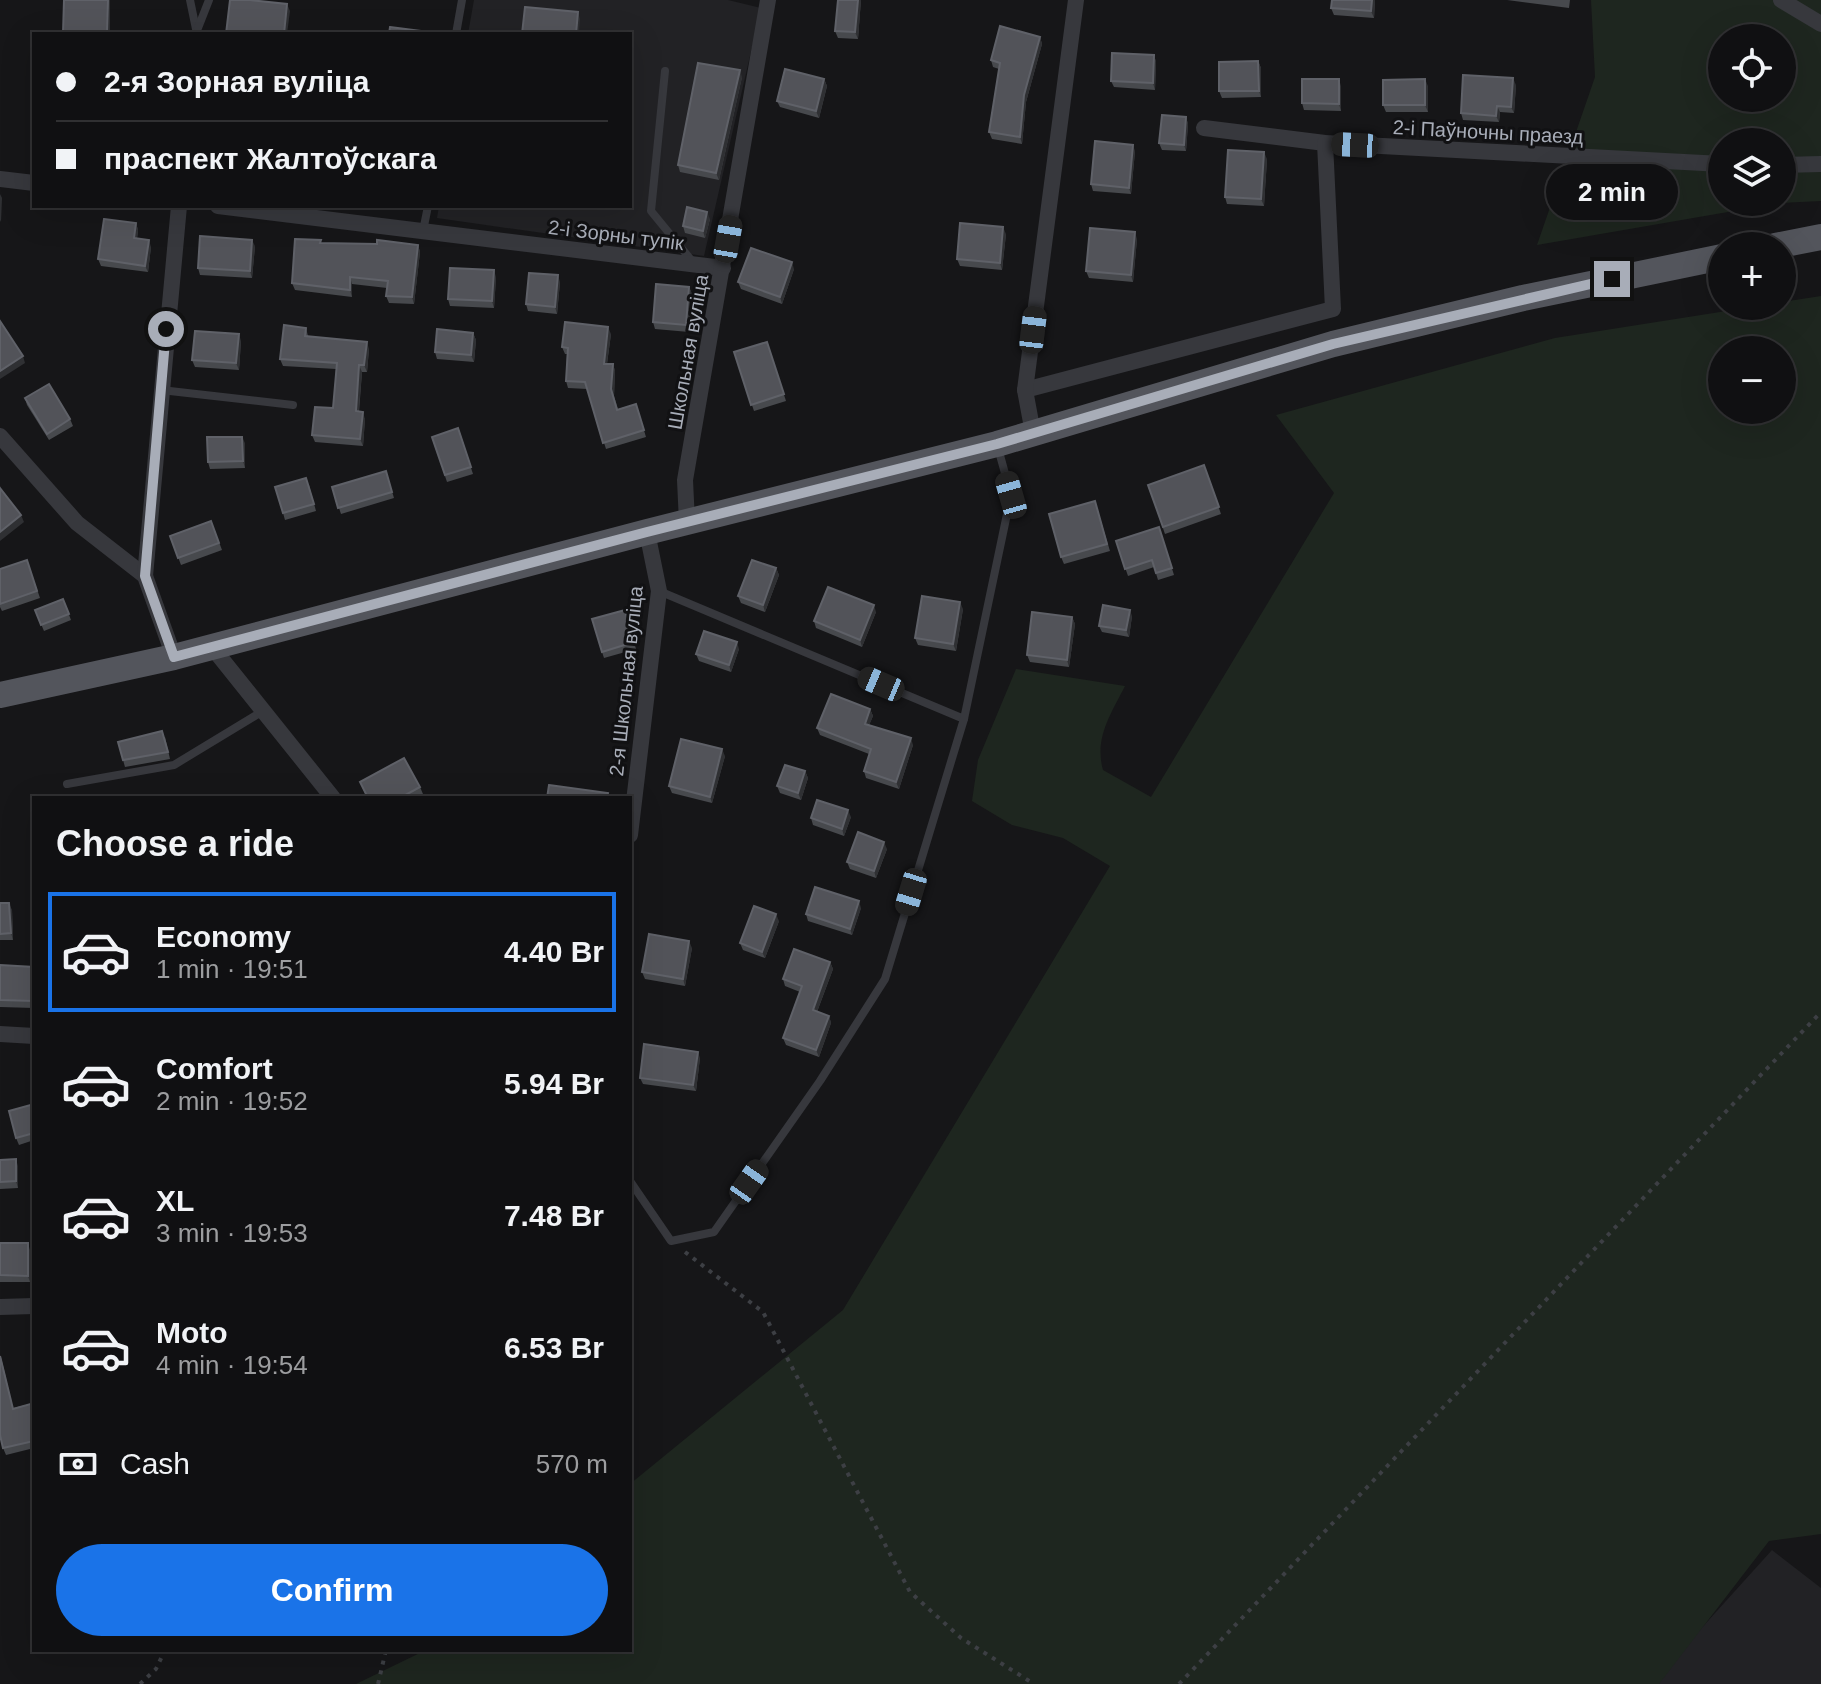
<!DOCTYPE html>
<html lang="en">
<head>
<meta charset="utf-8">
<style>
	:root { --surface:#101012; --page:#19191b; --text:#f1f3f6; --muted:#9c9d9f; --line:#303032; --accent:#1a73e8 }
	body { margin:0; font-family:Arial,sans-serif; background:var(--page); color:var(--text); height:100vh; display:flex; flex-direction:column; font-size:30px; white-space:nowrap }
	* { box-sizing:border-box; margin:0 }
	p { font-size:26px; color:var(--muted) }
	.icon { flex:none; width:44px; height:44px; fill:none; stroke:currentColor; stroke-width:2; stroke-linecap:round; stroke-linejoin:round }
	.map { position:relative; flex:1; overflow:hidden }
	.drawer { position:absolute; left:32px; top:796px; width:600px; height:856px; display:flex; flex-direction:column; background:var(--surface); border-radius:0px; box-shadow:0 8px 32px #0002,0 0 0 2px var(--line) }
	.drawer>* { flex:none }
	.guide { position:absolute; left:32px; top:32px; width:600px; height:176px; border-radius:0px; box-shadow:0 8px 32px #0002,0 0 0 2px var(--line); display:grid; align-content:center; height:176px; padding:0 24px; background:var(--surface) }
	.tools { position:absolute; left:1708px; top:24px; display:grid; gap:16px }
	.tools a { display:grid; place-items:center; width:88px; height:88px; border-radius:50%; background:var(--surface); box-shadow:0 8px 32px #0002,0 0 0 2px var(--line); font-size:40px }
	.end { position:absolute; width:36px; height:36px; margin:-18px; border:10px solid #a8adb8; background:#111; box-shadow:0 0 0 4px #111 }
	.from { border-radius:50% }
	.bubble { position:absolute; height:56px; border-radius:28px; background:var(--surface); box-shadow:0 8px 32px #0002,0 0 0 2px var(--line); font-size:26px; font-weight:600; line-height:56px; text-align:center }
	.car { position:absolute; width:24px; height:48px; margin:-24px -12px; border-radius:10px; box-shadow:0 0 6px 2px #0007; background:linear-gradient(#222 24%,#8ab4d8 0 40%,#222 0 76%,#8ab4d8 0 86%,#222 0) }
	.guide b { display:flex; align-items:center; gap:28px; height:76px; font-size:30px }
	.guide b+b { border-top:2px solid var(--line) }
	.guide i { width:20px; height:20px; background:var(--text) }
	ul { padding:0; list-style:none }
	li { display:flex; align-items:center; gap:24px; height:120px; margin:0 16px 12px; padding:0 8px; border:4px solid transparent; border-radius:0px }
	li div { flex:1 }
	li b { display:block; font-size:30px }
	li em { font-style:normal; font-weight:600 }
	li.on { border-color:var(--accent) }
	li>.icon { width:72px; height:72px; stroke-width:1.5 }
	h2 { padding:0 24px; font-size:36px; line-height:96px }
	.pay { display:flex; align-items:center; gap:20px; height:88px; padding:0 24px; font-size:30px }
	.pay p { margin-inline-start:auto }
	.button { display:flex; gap:16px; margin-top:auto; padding:16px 24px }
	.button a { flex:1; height:92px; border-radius:48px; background:var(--accent); color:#fff; font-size:32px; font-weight:600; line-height:92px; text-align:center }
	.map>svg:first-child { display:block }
</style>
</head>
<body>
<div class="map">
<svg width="1821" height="1684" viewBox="0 0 1821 1684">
	<rect width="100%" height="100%" fill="#161618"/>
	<g fill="#222225">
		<path d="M474,0H728L761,8L704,256L437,218L439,206H630V34H468Z"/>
		<path d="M1772,1550L1821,1588V1684H1651Z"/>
	</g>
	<g fill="#1e261f" fill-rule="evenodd">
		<path d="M1591,0H1821V201L1780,203L1537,245L1595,77ZM1722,38H1782V98H1722ZM1722,142H1782V202H1722Z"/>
		<path d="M1821,296V1534L1769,1541L1659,1684H356L426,1650H630V1484L843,1310L1110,866L1063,838L1012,825L972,801L978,760L1016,669L1125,686C1111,714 1094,738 1103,770L1151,797L1334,493L1276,415L1555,338L1758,306H1782V302ZM1722,350H1782V410H1722Z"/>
	</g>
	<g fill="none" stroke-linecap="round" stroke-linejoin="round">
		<g stroke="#3d3f44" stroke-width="4" stroke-dasharray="4 6" stroke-linecap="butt">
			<path d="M685,1252L763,1312L910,1592L961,1638L1034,1684"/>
			<path d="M140,1684L156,1669L165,1650"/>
			<path d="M378,1684L386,1650"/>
			<path d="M1179,1684L1821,1012"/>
		</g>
		<g stroke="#37383d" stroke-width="8">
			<path d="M190,0L197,34"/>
			<path d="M198,28L209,0"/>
			<path d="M456,34L462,0"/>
			<path d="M665,71L651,211L692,261"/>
			<path d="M423,231L428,206"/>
			<path d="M161,390L293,405"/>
			<path d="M659,591L964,719"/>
			<path d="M67,784L174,765L263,711"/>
			<path d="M630,1181L671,1241L714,1232L820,1081L885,979L964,719L1011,495L998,448"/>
		</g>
		<g stroke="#37383d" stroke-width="16">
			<path d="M1781,0L1821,24"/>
			<path d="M1204,128L1325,143L1722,164"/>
			<path d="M1782,165L1821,164"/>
			<path d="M0,179L34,183"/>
			<path d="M218,206L723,268"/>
			<path d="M1025,390L1333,309L1325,143"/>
			<path d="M1033,433L1025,390L1076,0"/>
			<path d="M0,436L77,523L145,576L174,657"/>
			<path d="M687,522L685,480L768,0"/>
			<path d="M145,576L179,206"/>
			<path d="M212,647L333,798"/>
			<path d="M630,835L659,591L647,532"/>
			<path d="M0,1034L34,1036"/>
			<path d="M0,1307L34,1306"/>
		</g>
		<g stroke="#53555c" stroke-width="26">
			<path d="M1775,246L1821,237"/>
			<path d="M0,695L174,657L647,532L997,444L1333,344L1523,298L1722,257"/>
		</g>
	</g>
	<g fill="#47494d">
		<path d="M838,0H861L858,39L838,38L835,31Z"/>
		<path d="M1375,0L1374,18L1334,15L1331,8Z"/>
		<path d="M1507,0H1570L1569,8Z"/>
		<path d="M1040,37L1042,44L1026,102L1022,144L992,139L989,132L999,69L993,67L991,60Z"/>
		<path d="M1154,55L1156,62L1155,90L1114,87L1111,81Z"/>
		<path d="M1258,61L1261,68V97L1222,98L1219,91Z"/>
		<path d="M742,77L719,180L680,172L678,165Z"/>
		<path d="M824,79L827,86L819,118L780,107L777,101Z"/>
		<path d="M1516,85L1514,113L1500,112L1499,122L1463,120L1461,113Z"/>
		<path d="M1341,86V111L1304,110L1302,103Z"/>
		<path d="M1428,86V112H1386L1383,105Z"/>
		<path d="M1186,117L1188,124L1186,151L1162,150L1159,143Z"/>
		<path d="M1135,151L1131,194L1093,191L1091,184Z"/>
		<path d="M1267,159L1264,206L1227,204L1225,197Z"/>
		<path d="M710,219L705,238L685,233L683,226Z"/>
		<path d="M136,223L138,230L137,239L151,247L148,272L101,266L98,259Z"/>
		<path d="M1006,234L1002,270L960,266L957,259Z"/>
		<path d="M1137,239L1133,282L1089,278L1086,271Z"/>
		<path d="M322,243L418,245L420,252L414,304L389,303L386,296L387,288L352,284V297L295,290L292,283Z"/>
		<path d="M255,246L252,278L200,275L198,268Z"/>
		<path d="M794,269L782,304L741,289L738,282Z"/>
		<path d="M496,277L494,308L450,306L448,299Z"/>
		<path d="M560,282L557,314L528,311L526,304Z"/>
		<path d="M689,287L692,294L689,332L655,329L653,322Z"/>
		<path d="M306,328L308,336L369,349L367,372H362L359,412L365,419L363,446L315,442L312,435L333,408L336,369L283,366L280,359Z"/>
		<path d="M473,333L476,340L474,362L437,359L435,352Z"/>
		<path d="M611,334L607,364H613L615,371L614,396L618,409L636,404L646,437L606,449L587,389L568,388L566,381L567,354H565L562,347Z"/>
		<path d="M241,341L239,370L195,367L192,360Z"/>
		<path d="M767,342L786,401L754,411L734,352Z"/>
		<path d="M25,398L70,419L73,426L49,440L27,405Z"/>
		<path d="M458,428L473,474L447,482L432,437Z"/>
		<path d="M245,443V468L210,469L208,462Z"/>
		<path d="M1204,465L1221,514L1165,534L1148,485Z"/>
		<path d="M386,471L394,498L341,514L332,487Z"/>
		<path d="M309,485L316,511L285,520L283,513Z"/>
		<path d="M1097,508L1110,551L1064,564L1061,557Z"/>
		<path d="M211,521L222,550L181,565L170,536Z"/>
		<path d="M1159,527L1174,575L1158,580L1154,567L1128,576L1116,541Z"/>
		<path d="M27,560L40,598L2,611L0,607V569Z"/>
		<path d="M776,568L779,575L765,612L741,603L738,596Z"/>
		<path d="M63,599L71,620L44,631L35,610Z"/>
		<path d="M963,609L956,651L918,645L915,638Z"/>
		<path d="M876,612L862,647L816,628L814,621Z"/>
		<path d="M627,616L636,649L604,658L602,652Z"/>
		<path d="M1132,616L1129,637L1102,632L1099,626Z"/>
		<path d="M1072,617L1075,624L1069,667L1030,662L1027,655Z"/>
		<path d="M739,649L731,672L699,661L696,654Z"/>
		<path d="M870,709L873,716L869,725L913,745L899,789L866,778L864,771L869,754L820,735L817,728Z"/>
		<path d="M165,737L170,759L125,767L123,760Z"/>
		<path d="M725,756L712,803L672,793L669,786Z"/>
		<path d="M805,771L808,778L801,800L780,793L777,786Z"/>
		<path d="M360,782L420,787L423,794L415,798H367Z"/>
		<path d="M851,817L844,836L813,825L811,818Z"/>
		<path d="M887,849L876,878L850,869L847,862Z"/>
		<path d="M0,903L12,910L13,940H0Z"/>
		<path d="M861,908L852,935L808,921L806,914Z"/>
		<path d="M779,921L765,958L743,950L740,943Z"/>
		<path d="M692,948L685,986L645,979L642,972Z"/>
		<path d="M830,962L833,969L817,1012L829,1016L831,1023L819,1057L786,1045L783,1038L800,992L785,986L783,979Z"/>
		<path d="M0,965L34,967V1008L0,1007Z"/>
		<path d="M700,1058L696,1091L643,1084L640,1078Z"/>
		<path d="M34,1104V1140L19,1145L16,1138Z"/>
		<path d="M0,1160L18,1166V1188L0,1189Z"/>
		<path d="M0,1243L30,1250V1282H0Z"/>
		<path d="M1,1357L13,1408L34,1403V1448L6,1455L3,1448Z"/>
	</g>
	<g fill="#2f3033">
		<path d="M108,0H110V34H107Z"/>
		<path d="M858,0H861L858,39L855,32Z"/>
		<path d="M1372,0H1375L1374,18L1371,11Z"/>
		<path d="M287,4L290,11L287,34H284Z"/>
		<path d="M578,12L580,19L579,34H576Z"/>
		<path d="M1040,37L1042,44L1026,102L1022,144L1020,137L1024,95Z"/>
		<path d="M1154,55L1156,62L1155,90L1153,83Z"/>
		<path d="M1258,61L1261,68V97L1259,91Z"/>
		<path d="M740,70L742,77L719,180L716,173Z"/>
		<path d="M1513,78L1516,85L1514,113L1511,107Z"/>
		<path d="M824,79L827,86L819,118L816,111Z"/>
		<path d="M1339,79L1341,86V111L1339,104Z"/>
		<path d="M1425,79L1428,86V112L1425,105Z"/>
		<path d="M1497,106L1500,112L1499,122L1496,116Z"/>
		<path d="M1186,117L1188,124L1186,151L1184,145Z"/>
		<path d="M1133,145L1135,151L1131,194L1129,188Z"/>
		<path d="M1264,152L1267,159L1264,206L1261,199Z"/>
		<path d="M0,194L2,198L1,222L0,220Z"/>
		<path d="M707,212L710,219L705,238L703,231Z"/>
		<path d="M136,223L138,230L136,245L134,238Z"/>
		<path d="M1003,227L1006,234L1002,270L1000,263Z"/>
		<path d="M1135,232L1137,239L1133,282L1131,275Z"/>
		<path d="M149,240L151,247L148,272L145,266Z"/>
		<path d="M252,240L255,246L252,278L250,271Z"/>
		<path d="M418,245L420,252L414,304L412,297Z"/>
		<path d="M792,262L794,269L782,304L780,297Z"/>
		<path d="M494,270L496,277L494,308L492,301Z"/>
		<path d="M558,275L560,282L557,314L555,307Z"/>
		<path d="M350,277L352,284V297L350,290Z"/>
		<path d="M689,287L692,294L689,332L686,325Z"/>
		<path d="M608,327L611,334L606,370L604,364Z"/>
		<path d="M473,333L476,340L474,362L471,355Z"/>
		<path d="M239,334L241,341L239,370L236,363Z"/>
		<path d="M367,342L369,349L367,372L364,365Z"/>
		<path d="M23,356L25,363L0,379V371Z"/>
		<path d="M613,364L615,371L614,396L611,389Z"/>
		<path d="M359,365L362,372L358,418L356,411Z"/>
		<path d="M363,412L365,419L363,446L360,439Z"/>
		<path d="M242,437L245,443V468L243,461Z"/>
		<path d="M21,515L24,522L0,541V532Z"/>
		<path d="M776,568L779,575L765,612L763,605Z"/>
		<path d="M960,602L963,609L956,651L953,644Z"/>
		<path d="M874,605L876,612L862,647L860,640Z"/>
		<path d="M1130,610L1132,616L1129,637L1126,630Z"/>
		<path d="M1072,617L1075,624L1069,667L1067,660Z"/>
		<path d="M737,642L739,649L731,672L729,665Z"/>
		<path d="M870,709L873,716L867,730L865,724Z"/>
		<path d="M911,738L913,745L899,789L896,782Z"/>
		<path d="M722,749L725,756L712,803L710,797Z"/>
		<path d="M805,771L808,778L801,800L798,793Z"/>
		<path d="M848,810L851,817L844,836L842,829Z"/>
		<path d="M884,842L887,849L876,878L874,871Z"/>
		<path d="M859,901L861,908L852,935L850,929Z"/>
		<path d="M9,903L12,910L13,940L11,933Z"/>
		<path d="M776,914L779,921L765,958L762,952Z"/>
		<path d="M689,941L692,948L685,986L683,979Z"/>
		<path d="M830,962L833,969L815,1017L813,1010Z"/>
		<path d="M829,1016L831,1023L819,1057L816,1050Z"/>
		<path d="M698,1052L700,1058L696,1091L693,1085Z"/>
		<path d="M16,1159L18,1166V1188L16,1181Z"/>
		<path d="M28,1243L30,1250V1282L28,1276Z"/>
	</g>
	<g fill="#525359" stroke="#5f6168" stroke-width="2">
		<path d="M64,0H108L107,33H63Z"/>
		<path d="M230,0H250L287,4L284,34H226Z"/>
		<path d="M838,0H858L855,32L835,31Z"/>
		<path d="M1332,0H1372L1371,11L1331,8Z"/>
		<path d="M525,7L578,12L576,34H522Z"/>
		<path d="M1000,26L1040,37L1024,95L1020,137L989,132L1000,63L991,60Z"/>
		<path d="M390,27L428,32V34H389Z"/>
		<path d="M1112,53L1154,55L1153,83L1111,81Z"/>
		<path d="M1258,61L1259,91H1219V62Z"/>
		<path d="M698,63L740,70L716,173L678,165Z"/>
		<path d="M785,69L824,79L816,111L777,101Z"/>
		<path d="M1463,75L1513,78L1511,107L1497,106L1496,116L1461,113Z"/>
		<path d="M1302,79H1339V104L1302,103Z"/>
		<path d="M1425,79V105H1383V80Z"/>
		<path d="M1162,115L1186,117L1184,145L1159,143Z"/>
		<path d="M1095,141L1133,145L1129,188L1091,184Z"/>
		<path d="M1228,150L1264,152L1261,199L1225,197Z"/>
		<path d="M687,207L707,212L703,231L683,226Z"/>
		<path d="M104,219L136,223L134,238L149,240L145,266L98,259Z"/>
		<path d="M960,223L1003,227L1000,263L957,259Z"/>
		<path d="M1090,228L1135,232L1131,275L1086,271Z"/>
		<path d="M200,236L252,240L250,271L198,268Z"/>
		<path d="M295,239L321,240L320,243L377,244V240L418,245L412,297L386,296L388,281L350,277V290L292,283Z"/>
		<path d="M751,248L792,262L780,297L738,282Z"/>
		<path d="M450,268L494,270L492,301L448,299Z"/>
		<path d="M529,273L558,275L555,307L526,304Z"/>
		<path d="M656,284L689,287L686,325L653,322Z"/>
		<path d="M0,321L23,356L0,371Z"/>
		<path d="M565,322L608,327L604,364H613L611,389L617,410L636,404L644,430L603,443L585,382L566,381L568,348L562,347Z"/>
		<path d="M284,325L306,328L305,336L367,342L364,365H359L356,411L363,412L360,439L312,435L315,407L333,408L337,363L280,359Z"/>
		<path d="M437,329L473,333L471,355L435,352Z"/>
		<path d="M195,331L239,334L236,363L192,360Z"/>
		<path d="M767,342L784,394L751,405L734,352Z"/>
		<path d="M49,384L70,419L47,434L25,398Z"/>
		<path d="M458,428L471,467L445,475L432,437Z"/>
		<path d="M207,437H242L243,461L208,462Z"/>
		<path d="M1204,465L1219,507L1163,527L1148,485Z"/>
		<path d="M386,471L392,492L338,508L332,487Z"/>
		<path d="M306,478L314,504L283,513L275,487Z"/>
		<path d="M0,488L21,515L0,532Z"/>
		<path d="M1095,501L1107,544L1061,557L1049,514Z"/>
		<path d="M211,521L219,543L178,558L170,536Z"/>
		<path d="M1159,527L1172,568L1156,573L1152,560L1125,569L1116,541Z"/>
		<path d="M27,560L37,591L0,604V569Z"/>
		<path d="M752,560L776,568L763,605L738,596Z"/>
		<path d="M828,587L874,605L860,640L814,621Z"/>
		<path d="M922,596L960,602L953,644L915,638Z"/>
		<path d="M63,599L69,614L41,625L35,610Z"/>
		<path d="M1103,605L1130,610L1126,630L1099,626Z"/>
		<path d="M625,610L634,642L602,652L592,619Z"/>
		<path d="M1032,612L1072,617L1067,660L1027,655Z"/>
		<path d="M704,631L737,642L729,665L696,654Z"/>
		<path d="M831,694L870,709L865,724L911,738L896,782L864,771L871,749L817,728Z"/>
		<path d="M162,731L168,752L123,760L118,742Z"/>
		<path d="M681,739L722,749L710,797L669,786Z"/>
		<path d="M404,758L420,787L400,798H368L360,782Z"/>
		<path d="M785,765L805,771L798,793L777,786Z"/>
		<path d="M549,785L608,793L607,798H547Z"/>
		<path d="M817,800L848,810L842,829L811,818Z"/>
		<path d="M858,832L884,842L874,871L847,862Z"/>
		<path d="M815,887L859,901L850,929L806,914Z"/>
		<path d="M0,903H9L11,933L0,934Z"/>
		<path d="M754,906L776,914L762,952L740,943Z"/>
		<path d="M649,934L689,941L683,979L642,972Z"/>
		<path d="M794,949L830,962L813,1010L829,1016L816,1050L783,1038L802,986L783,979Z"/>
		<path d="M0,965L34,967V1001L0,1000Z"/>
		<path d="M644,1044L698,1052L693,1085L640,1078Z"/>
		<path d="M34,1104V1133L16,1138L9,1111Z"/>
		<path d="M16,1159V1181L0,1182V1160Z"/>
		<path d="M0,1243H28V1276L0,1275Z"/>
		<path d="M0,1356L13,1409L34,1403V1441L3,1448L0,1435Z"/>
	</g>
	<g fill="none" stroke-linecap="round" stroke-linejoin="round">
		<path stroke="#a8adb8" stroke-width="10" d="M166,329L145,576L174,657L647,532L997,444L1333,344L1612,279"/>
	</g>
	<g text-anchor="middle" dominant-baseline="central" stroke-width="6" stroke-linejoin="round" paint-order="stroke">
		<g font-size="20" fill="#a8adb8" stroke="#111113">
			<text transform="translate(1488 132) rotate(3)">2-і Паўночны праезд</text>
			<text transform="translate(616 235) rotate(7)">2-і Зорны тупік</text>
			<text transform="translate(688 352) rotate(-80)">Школьная вуліца</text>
			<text transform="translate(626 681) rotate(-84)">2-я Школьная вуліца</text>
		</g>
	</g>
</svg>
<div class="tools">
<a><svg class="icon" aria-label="locate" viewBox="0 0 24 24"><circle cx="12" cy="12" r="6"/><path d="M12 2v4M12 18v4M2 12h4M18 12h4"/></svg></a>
<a><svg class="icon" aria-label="layers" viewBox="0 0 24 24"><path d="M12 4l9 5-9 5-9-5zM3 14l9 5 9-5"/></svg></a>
<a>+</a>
<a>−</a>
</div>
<i class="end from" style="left:166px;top:329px"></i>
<i class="end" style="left:1612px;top:279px"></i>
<div class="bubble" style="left:1546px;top:164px;width:132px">2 min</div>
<i class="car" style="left:1355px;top:145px;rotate:273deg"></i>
<i class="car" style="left:728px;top:239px;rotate:10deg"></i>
<i class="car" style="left:1033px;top:330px;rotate:7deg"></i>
<i class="car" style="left:1011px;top:495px;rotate:344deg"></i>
<i class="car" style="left:881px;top:684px;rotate:293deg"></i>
<i class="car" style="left:911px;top:892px;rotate:197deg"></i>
<i class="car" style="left:749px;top:1182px;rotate:35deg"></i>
<div class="guide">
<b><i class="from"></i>2-я Зорная вуліца</b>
<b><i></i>праспект Жалтоўскага</b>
</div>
<section class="drawer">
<h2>Choose a ride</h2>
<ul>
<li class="on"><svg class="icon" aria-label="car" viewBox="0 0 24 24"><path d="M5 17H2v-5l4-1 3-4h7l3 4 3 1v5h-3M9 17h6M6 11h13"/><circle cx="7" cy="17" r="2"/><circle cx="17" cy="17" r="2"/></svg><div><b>Economy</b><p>1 min · 19:51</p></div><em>4.40 Br</em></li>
<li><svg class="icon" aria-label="car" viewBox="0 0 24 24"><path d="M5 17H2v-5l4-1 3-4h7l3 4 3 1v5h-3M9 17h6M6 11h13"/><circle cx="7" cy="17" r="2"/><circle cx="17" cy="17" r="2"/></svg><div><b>Comfort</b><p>2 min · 19:52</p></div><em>5.94 Br</em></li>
<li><svg class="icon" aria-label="car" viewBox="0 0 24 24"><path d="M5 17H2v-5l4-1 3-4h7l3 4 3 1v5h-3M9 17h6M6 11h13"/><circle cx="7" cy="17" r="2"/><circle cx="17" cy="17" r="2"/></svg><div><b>XL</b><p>3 min · 19:53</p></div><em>7.48 Br</em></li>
<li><svg class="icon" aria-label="car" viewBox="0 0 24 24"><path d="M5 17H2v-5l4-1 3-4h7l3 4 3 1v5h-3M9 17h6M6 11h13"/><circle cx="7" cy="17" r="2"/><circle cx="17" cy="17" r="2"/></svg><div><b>Moto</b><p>4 min · 19:54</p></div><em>6.53 Br</em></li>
</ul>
<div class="pay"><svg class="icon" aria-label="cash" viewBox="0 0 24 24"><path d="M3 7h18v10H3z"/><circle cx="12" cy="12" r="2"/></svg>Cash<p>570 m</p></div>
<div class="button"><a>Confirm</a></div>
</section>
</div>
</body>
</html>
